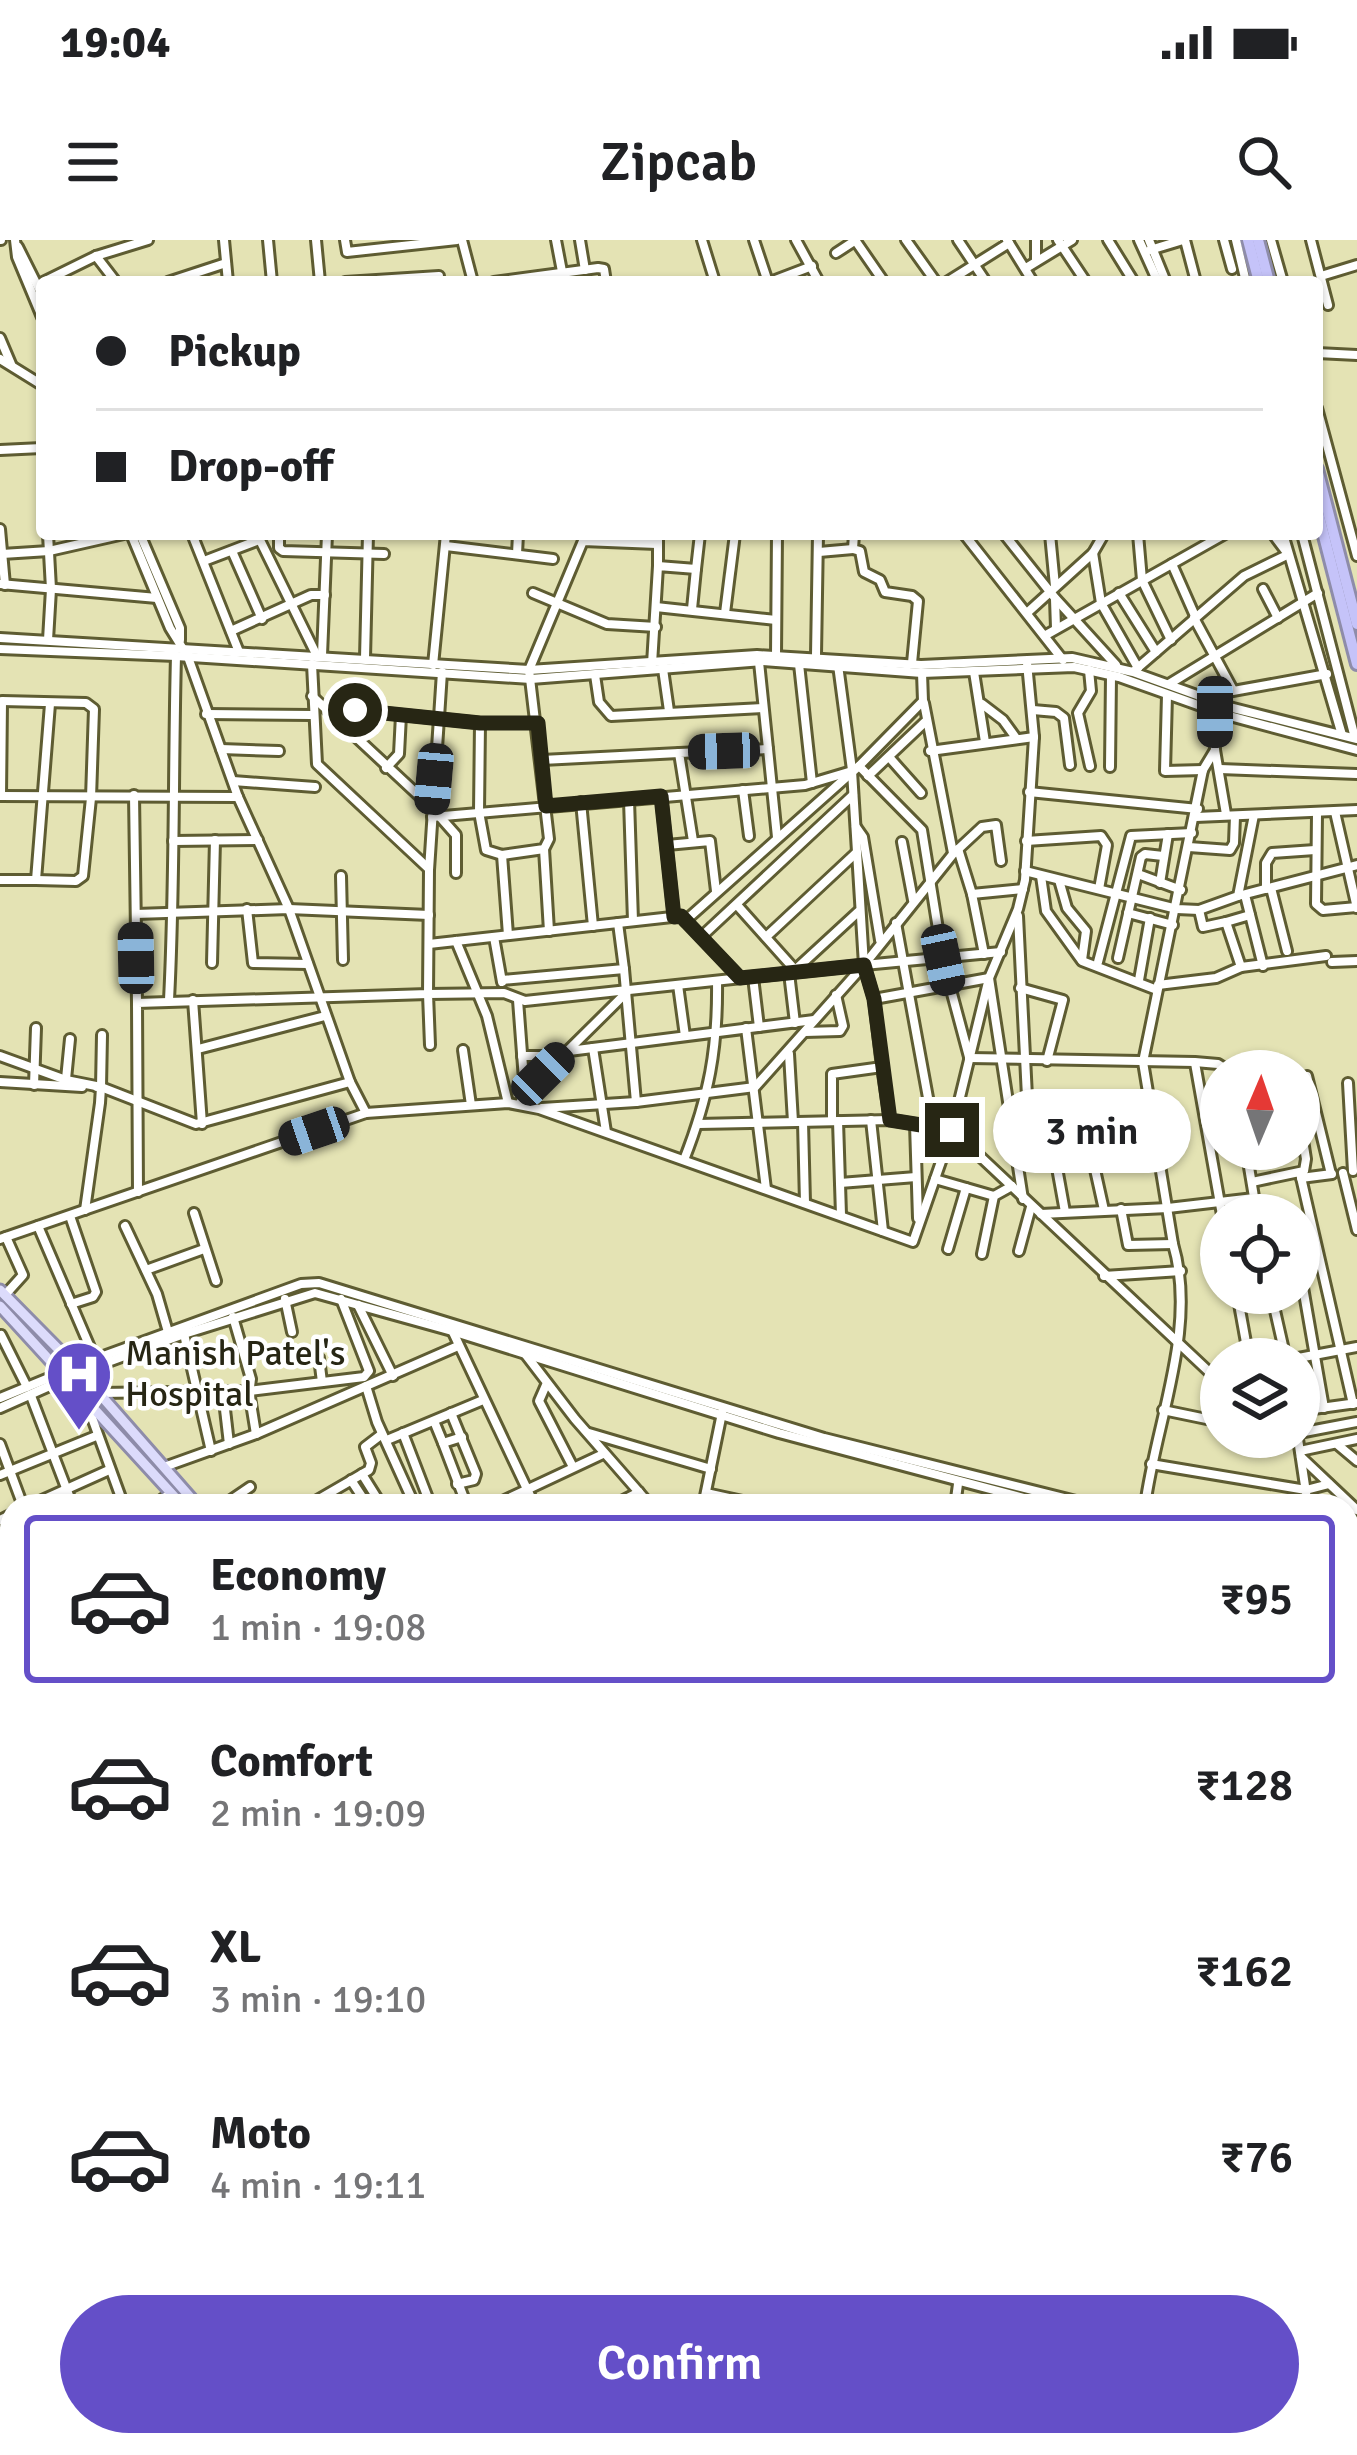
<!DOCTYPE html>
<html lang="en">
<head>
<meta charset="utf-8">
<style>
	:root { --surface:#fff; --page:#f6f6f6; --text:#202124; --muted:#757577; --line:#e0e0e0; --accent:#644fc8 }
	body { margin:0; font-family:Signika,sans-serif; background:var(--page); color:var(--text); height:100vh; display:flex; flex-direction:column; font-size:45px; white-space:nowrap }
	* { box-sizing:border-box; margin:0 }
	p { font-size:39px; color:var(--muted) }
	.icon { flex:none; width:66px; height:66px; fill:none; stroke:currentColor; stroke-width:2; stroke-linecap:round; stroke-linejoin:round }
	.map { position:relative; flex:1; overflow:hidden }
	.drawer { position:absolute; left:0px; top:1254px; width:1359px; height:963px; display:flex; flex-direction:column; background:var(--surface); border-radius:36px 36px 0 0; box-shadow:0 3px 9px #0004 }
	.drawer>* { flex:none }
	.banner { position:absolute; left:36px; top:36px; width:1287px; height:264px; border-radius:12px; box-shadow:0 3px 9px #0004; display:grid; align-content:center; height:264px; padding:0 60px; background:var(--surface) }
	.needle { width:78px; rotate:2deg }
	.tools { position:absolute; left:1200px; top:810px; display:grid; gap:24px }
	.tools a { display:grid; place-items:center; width:120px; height:120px; border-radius:50%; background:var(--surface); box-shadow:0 3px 9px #0004; font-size:60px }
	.end { position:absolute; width:54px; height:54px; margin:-27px; border:15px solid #272614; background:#fff; box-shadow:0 0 0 6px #fff }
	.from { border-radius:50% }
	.bubble { position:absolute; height:84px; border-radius:42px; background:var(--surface); box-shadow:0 3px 9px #0004; font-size:39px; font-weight:600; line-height:84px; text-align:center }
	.car { position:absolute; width:36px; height:72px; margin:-36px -18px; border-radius:15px; box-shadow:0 0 9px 3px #0007; background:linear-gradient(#222 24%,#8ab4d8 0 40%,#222 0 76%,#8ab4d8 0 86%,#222 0) }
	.banner b { display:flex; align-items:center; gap:42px; height:114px; font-size:45px }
	.banner b+b { border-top:3px solid var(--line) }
	.banner i { width:30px; height:30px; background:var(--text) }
	ul { padding:21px 0 0; list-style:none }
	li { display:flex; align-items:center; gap:36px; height:168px; margin:0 24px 18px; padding:0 36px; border:6px solid transparent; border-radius:12px }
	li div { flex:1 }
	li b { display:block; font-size:45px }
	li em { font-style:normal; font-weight:600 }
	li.on { border-color:var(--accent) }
	li>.icon { width:108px; height:108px; stroke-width:1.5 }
	.primary-button { display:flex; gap:24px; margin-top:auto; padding:24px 60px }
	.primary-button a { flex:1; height:138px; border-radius:72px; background:var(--accent); color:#fff; font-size:48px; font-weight:600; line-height:138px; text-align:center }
	.status { display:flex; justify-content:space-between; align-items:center; height:84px; padding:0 60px; background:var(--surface); direction:ltr }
	.status svg { height:33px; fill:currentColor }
	header { display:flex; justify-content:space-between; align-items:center; height:156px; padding:0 60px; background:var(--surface); font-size:54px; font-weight:600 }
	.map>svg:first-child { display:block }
</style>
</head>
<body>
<div class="status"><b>19:04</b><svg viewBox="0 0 49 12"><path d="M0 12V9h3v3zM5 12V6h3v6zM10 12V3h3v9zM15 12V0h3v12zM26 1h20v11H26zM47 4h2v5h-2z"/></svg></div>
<header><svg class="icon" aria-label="menu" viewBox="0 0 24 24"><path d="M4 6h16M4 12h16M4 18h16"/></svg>Zipcab<svg class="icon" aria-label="search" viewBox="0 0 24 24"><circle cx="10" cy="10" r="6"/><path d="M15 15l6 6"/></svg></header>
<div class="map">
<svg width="1357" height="2215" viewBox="0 0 1357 2215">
	<rect width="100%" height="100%" fill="#e4e3b4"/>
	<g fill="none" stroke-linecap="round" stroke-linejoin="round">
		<g stroke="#5e5c32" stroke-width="14">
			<g id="minor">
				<path d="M0,0H1"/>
				<path d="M15,0L17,17L42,77"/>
				<path d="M224,0L228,42"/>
				<path d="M268,0L272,42"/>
				<path d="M316,0L320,42"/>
				<path d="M345,0L347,12L457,0"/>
				<path d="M462,0L473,42"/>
				<path d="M556,0L564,42"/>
				<path d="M580,0L585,30"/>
				<path d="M702,0L715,42"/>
				<path d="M754,0L768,42"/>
				<path d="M796,0L819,42"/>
				<path d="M855,0L884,42"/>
				<path d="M906,0L936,42"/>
				<path d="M958,0L986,42"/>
				<path d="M1036,0V20"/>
				<path d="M1058,0L1086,42"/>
				<path d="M1108,0L1134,42"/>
				<path d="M1139,0L1158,42"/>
				<path d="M1149,0L1166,42"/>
				<path d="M1185,0L1196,42"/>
				<path d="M1224,0L1232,29"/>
				<path d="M1236,0L1246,42"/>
				<path d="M1271,0L1283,42"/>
				<path d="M1311,0L1328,65"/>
				<path d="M1009,3L1033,42"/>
				<path d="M18,7L42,55"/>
				<path d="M1150,10L1183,0"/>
				<path d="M836,13L856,0"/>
				<path d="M96,16L116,42"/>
				<path d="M1026,28L1072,0"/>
				<path d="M1321,36L1357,25"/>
				<path d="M43,42L96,16L148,0"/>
				<path d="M168,42L226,23"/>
				<path d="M345,42L439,36"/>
				<path d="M494,42L598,28L604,29L606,42"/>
				<path d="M770,42L812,26"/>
				<path d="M947,42L1009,3L1007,0"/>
				<path d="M0,98L11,124"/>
				<path d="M1317,113L1357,115"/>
				<path d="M0,119L42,145"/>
				<path d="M1317,168L1357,316"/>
				<path d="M0,210L42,208"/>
				<path d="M0,289L5,345"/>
				<path d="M48,294L51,349L48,400"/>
				<path d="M131,294L170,388L188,417L238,557L289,669L350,842L366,873"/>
				<path d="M140,294L180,388V400"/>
				<path d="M192,294L239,412"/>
				<path d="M257,294L317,416"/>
				<path d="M279,294V308L283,311L384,314"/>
				<path d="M854,294L853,309L860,311L864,332L880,340L885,352L912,356L918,361L912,423"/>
				<path d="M964,294L1063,420"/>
				<path d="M1004,294L1055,358L1116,425"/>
				<path d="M1050,294L1055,346"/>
				<path d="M1138,294L1142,340L1171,400"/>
				<path d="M1273,294L1285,310"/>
				<path d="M1283,294L1342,495"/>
				<path d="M1302,294L1355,498"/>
				<path d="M446,306L553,319"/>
				<path d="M232,311L262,379"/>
				<path d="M819,312L853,309"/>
				<path d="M1093,313L1101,363L1138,428"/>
				<path d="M2,314L49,311L124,294"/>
				<path d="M517,314L518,294"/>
				<path d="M204,321L259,300"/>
				<path d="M1172,324L1195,376"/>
				<path d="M658,326V294"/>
				<path d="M0,344L157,358"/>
				<path d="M1263,349L1278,378"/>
				<path d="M533,353L607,384L656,387"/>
				<path d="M1119,353L1156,412"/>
				<path d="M1055,359L1056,388"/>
				<path d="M656,367L776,380"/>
				<path d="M692,369L696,329"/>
				<path d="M1028,372L1093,313L1104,294"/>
				<path d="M725,373L735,294"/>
				<path d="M1194,378L1233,450"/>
				<path d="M231,391L311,355H325"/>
				<path d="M1046,395L1225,294"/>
				<path d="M0,398L529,430L757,415L921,425L1072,418L1133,432L1233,468L1357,499"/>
				<path d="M0,409L176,416L531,439L763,421L922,433L1074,427L1119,437L1226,475L1357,510"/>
				<path d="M322,415L327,294"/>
				<path d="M776,415L777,294"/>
				<path d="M816,415L818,294"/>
				<path d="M365,418L368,294"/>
				<path d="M312,424L317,524L428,628"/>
				<path d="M652,424L658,326L696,329L700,294"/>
				<path d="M799,424L812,543"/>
				<path d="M433,425L446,294"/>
				<path d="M838,425L852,530"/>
				<path d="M663,429L669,471"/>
				<path d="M1089,430L1091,451L1078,473L1090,526"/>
				<path d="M1134,431L1244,336L1287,315"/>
				<path d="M974,432L985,502"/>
				<path d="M595,435L599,462L611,476L763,468"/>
				<path d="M1169,444L1318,353"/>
				<path d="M1167,455L1165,531L1203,530"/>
				<path d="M312,456L431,567"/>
				<path d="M1200,457L1327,434"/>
				<path d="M2,461L86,463L94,469L91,558L83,636L76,641L36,640"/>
				<path d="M924,463L953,613"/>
				<path d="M982,464L1003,480L1016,498"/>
				<path d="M1214,469L1215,510L1226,574"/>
				<path d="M355,470L480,483L479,572L486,610L502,615L544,609L549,599L529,430L583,301L657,304"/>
				<path d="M1033,470L1056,472L1064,478L1070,525"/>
				<path d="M206,474L312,475"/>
				<path d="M480,483H538"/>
				<path d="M221,509L279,511"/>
				<path d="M768,509L777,597"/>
				<path d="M930,511L1034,497"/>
				<path d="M889,517L921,553"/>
				<path d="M542,520L679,513"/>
				<path d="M859,526L922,590L943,720L969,817"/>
				<path d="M1110,527L1111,436"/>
				<path d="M386,528L399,514L401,475"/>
				<path d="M1220,529L1357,534"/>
				<path d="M868,536L925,482"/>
				<path d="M233,541L315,547"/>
				<path d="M743,550L749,596"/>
				<path d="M1029,552L1198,569"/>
				<path d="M134,555L137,763"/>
				<path d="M0,556L238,557"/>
				<path d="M1,556L2,462"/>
				<path d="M661,556L674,677"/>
				<path d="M629,560L633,681"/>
				<path d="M581,562L593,686"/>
				<path d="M1335,572L1357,668"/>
				<path d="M1317,574L1316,664L1323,670L1357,667"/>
				<path d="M432,577L805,545L852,531L864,725L629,750L525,853L520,863"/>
				<path d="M1196,577L1357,570"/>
				<path d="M441,578L456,595V633"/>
				<path d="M856,587L863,597L880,700"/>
				<path d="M173,601L258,600"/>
				<path d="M693,601L679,513L768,509L759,422"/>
				<path d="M1026,601L1101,596L1107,605L1099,649"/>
				<path d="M902,602L913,660"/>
				<path d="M667,605L710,601L716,651"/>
				<path d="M1189,607L1230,610L1234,603L1235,576"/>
				<path d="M544,609L549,691"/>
				<path d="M958,609L972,654L984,714"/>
				<path d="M502,615L508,695"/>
				<path d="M1025,631L1177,669L1199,670L1238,656L1254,575"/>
				<path d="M1138,634L1181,650"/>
				<path d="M341,636L343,720"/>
				<path d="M1041,636L1046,671L1082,721L1157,750"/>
				<path d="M0,640H36L50,464"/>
				<path d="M1059,640L1067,668L1086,691L1082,720"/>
				<path d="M1160,643L1168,594"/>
				<path d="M1271,648L1287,711"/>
				<path d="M1266,649V623L1272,613L1315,610"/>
				<path d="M972,654L1023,649"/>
				<path d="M1245,655L1263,726"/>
				<path d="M1238,656L1357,625"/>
				<path d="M737,665L796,731"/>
				<path d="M247,669L253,723L308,724"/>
				<path d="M1199,670L1203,687L1226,682"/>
				<path d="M1128,673L1173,685"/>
				<path d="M136,674L289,669L429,675"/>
				<path d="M1018,676L1028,877"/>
				<path d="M685,681L859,526L923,461L922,433"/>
				<path d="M896,683L933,885"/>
				<path d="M494,697L502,742"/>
				<path d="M701,697L853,555"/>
				<path d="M766,697L856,613"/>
				<path d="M456,701L487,776L508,863"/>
				<path d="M429,704L681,676L740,738"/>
				<path d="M1118,718L1141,617L1145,614L1163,616"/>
				<path d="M1098,722L1131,596L1192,593"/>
				<path d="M1332,722L1357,721"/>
				<path d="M212,723L215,600"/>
				<path d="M1241,727L1326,716"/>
				<path d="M624,729L636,862L755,847L864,725L953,614L982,587L996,585L1001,621"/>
				<path d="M795,730L858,672"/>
				<path d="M789,733L795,783"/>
				<path d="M753,737L759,787"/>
				<path d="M502,740L624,729L618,683"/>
				<path d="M1139,740L1150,678"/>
				<path d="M678,745L685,796"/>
				<path d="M1158,745L1216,738L1241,727L1226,682L1250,675"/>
				<path d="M1020,748L1063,760L1047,821"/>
				<path d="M874,759L989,738L1023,959"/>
				<path d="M169,760C175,645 173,531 176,416"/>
				<path d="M193,760L202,884"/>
				<path d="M518,760L525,853"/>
				<path d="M746,788L766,949"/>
				<path d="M805,792L840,791L843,786L836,755"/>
				<path d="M430,805L428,754L504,753L525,761L628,750"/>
				<path d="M593,808L606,892"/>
				<path d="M198,809L325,776"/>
				<path d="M463,810L471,865"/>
				<path d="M569,811L814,780"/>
				<path d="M789,814L793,882"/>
				<path d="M0,816L66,840L101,847L196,884L350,842"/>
				<path d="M522,816H562"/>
				<path d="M969,818L1195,822L1218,824L1229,831"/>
				<path d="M1195,823L1222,975"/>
				<path d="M882,827L890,880"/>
				<path d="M1307,836L1331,934"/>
				<path d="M66,839L70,799"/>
				<path d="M0,842L82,847"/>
				<path d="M1348,843L1353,931"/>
				<path d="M34,845L36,788"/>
				<path d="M101,847L102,795"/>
				<path d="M542,868L636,862"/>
				<path d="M1010,878L1084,880L1104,970"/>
				<path d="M1048,878L1065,972"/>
				<path d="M871,880L883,991"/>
				<path d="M832,881V834L882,827L874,759L864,725L1001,712"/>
				<path d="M838,881L841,975"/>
				<path d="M803,882L805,963"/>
				<path d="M698,884L890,880L952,890L1221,1143"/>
				<path d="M915,884L918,978"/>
				<path d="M1246,909L1257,975"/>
				<path d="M684,920C709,856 718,809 717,741"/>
				<path d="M1300,933L1353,1164"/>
				<path d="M1343,933L1357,990"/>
				<path d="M1301,938L1332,934"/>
				<path d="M935,939L994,956"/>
				<path d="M1252,942L1304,931L1306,919L1299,875"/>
				<path d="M840,943L916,937"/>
				<path d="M138,952L137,763L428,754L429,630L442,432"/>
				<path d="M1121,969L1128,1005L1173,1004"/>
				<path d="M85,970L100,863L101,847H97"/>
				<path d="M194,973L216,1041"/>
				<path d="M1041,974L1168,968L1254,958"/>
				<path d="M70,976L96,1052L93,1057L71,1064"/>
				<path d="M38,986L95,1119"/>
				<path d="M125,986L157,1054L168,1092"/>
				<path d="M0,999L366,873L508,863L539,869L913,1002L952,890L989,738L1018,669L1025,640L1034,497L1027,423"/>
				<path d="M948,1009L966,948"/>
				<path d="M1019,1011L1031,967"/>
				<path d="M982,1014L994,956L1012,946"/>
				<path d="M146,1030L204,1009"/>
				<path d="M1104,1036L1181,1031"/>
				<path d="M1301,1036L1324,1168"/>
				<path d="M1237,1053L1249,1119"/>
				<path d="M1271,1053L1286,1119"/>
				<path d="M5,1055L23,1035L6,997"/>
				<path d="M285,1059L292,1092"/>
				<path d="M358,1065L393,1136"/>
				<path d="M233,1077L251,1139L249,1151L256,1194"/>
				<path d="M451,1088L535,1266"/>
				<path d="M184,1094L211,1211"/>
				<path d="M1,1095L27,1147"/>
				<path d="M526,1115L575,1179L651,1266"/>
				<path d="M319,1118L322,1142"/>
				<path d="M1293,1119L1357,1107"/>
				<path d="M546,1145L539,1161L573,1227"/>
				<path d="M366,1146L377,1182L415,1266"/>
				<path d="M223,1152L229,1204"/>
				<path d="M99,1153L249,1151L364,1137L369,1131L341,1059"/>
				<path d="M31,1156L73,1266"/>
				<path d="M0,1158L95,1119L301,1044L319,1043L824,1198L1096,1266"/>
				<path d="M87,1164L124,1266"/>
				<path d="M0,1168L81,1132L184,1094L315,1053L452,1091L779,1193L1054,1266"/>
				<path d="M1163,1170L1221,1182"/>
				<path d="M1299,1171L1357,1163"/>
				<path d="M451,1173L476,1234L474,1240L457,1244"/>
				<path d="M434,1181L443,1203"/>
				<path d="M403,1193L431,1266"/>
				<path d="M589,1193L711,1229"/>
				<path d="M1299,1193L1357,1182"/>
				<path d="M462,1197L443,1203L467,1266"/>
				<path d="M1294,1197L1298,1199L1308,1266"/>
				<path d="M387,1200L483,1160"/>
				<path d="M0,1204L23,1266"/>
				<path d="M1338,1205L1357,1221"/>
				<path d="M1300,1211L1357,1199"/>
				<path d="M1301,1217L1357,1270"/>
				<path d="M1151,1224L1306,1250L1329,1244"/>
				<path d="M164,1227L256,1194L458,1106"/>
				<path d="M362,1234L382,1266"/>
				<path d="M0,1235L96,1196"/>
				<path d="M351,1240L368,1266"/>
				<path d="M706,1253L766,1266"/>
				<path d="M29,1266L109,1230"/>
				<path d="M153,1266L171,1253"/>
				<path d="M222,1266L250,1247"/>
				<path d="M307,1266L369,1230L371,1223L365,1207L382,1194"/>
				<path d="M492,1266L603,1214"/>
				<path d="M612,1266L639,1252"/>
				<path d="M703,1266L722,1173"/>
				<path d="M955,1266L958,1244"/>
				<path d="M1145,1266C1156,1181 1198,1088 1173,1004L1143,822L1203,530L1215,510"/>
				<path d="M0,1280L12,1274"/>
				<path d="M0,1304L12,1307"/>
				<path d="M1347,1311L1357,1312"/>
				<path d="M1347,1320L1357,1321"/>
				<path d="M0,1334L12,1363"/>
				<path d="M0,1385L7,1403"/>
				<path d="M0,1457L12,1461"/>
				<path d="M6,1518L12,1545"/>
				<path d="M0,1562L12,1604"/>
				<path d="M0,1600L5,1618L0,1623"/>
				<path d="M0,1624V1636"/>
				<path d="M0,1697L12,1716"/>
				<path d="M0,1736L12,1737"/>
				<path d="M1347,1737L1357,1735"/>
				<path d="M0,1774L12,1772"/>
				<path d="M0,1849L12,1847"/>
				<path d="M0,1881L10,1931"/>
				<path d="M9,1931L6,1939L12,1992"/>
				<path d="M12,2104L2,2113L12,2202"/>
				<path d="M86,2205L88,2215"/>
				<path d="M166,2205L167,2215"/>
				<path d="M238,2205L242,2215"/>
				<path d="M517,2205L525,2215"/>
				<path d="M1322,2205L1331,2215"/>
			</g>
		</g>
		<g stroke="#8e8ca9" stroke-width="15">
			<g id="major">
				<path d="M0,1050L76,1127L198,1266"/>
				<path d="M0,1066L183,1266"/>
				<path d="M1347,2122L1357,2121"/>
				<path d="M1347,2134L1357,2132"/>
				<path d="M997,2205L1009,2215"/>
				<path d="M1016,2205L1026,2215"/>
				<path d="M735,2215L806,2205"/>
				<path d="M801,2215L865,2205"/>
			</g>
		</g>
		<g stroke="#8e8ca9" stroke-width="16">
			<g id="highway">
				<path d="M1248,0L1259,42"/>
				<path d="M1258,0L1269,42"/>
				<path d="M1317,229L1357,384"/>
				<path d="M1317,269L1357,424"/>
			</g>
		</g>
		<use href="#minor" stroke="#fff" stroke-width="8"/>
		<use href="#major" stroke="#dcdbfb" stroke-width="9"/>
		<use href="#highway" stroke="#c5c3f9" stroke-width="10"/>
	</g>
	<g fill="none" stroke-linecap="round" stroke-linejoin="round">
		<path stroke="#272614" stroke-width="15" d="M355,470L480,483H538L546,566L661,556L674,677L681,676L740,738L864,725L874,759L890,880L952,890"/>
	</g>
	<defs>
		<g id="hospital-pin" transform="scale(3.45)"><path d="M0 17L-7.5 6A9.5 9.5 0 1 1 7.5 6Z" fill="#644fc8" stroke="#fff"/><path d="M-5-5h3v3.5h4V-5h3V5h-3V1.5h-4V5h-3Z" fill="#fff"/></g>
	</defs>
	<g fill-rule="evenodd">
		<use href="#hospital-pin" x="79" y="1134"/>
	</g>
	<g text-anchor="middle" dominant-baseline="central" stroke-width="9" stroke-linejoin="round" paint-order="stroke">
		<g font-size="36" fill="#272614" stroke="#fff" text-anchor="start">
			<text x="125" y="1113">Manish Patel's<tspan x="125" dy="41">Hospital</tspan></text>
		</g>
	</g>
</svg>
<div class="tools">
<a><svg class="needle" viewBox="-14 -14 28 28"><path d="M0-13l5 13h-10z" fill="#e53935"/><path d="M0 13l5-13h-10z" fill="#757577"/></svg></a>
<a><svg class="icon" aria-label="locate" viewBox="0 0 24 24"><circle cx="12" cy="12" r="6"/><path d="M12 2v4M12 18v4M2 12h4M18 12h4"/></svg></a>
<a><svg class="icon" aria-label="layers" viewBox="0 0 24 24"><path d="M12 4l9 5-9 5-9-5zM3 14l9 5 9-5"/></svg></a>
</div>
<i class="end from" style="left:355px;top:470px"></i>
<i class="end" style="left:952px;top:890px"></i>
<div class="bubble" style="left:993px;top:849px;width:198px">3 min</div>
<i class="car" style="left:1215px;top:472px;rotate:180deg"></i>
<i class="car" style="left:724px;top:511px;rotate:268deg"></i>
<i class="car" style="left:434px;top:539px;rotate:185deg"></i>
<i class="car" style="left:136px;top:718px;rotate:359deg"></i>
<i class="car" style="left:943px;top:720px;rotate:168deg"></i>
<i class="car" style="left:543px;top:834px;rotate:45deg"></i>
<i class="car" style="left:314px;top:891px;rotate:251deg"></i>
<div class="banner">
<b><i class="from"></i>Pickup</b>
<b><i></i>Drop-off</b>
</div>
<section class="drawer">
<ul>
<li class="on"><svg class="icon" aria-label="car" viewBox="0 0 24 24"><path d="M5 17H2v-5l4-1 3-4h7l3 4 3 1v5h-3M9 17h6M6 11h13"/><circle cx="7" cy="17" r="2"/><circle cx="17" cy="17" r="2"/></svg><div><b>Economy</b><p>1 min · 19:08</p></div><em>₹95</em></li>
<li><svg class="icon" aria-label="car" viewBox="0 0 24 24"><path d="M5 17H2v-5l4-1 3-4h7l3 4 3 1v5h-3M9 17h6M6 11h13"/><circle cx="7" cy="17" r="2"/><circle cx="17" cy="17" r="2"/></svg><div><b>Comfort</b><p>2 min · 19:09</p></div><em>₹128</em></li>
<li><svg class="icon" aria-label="car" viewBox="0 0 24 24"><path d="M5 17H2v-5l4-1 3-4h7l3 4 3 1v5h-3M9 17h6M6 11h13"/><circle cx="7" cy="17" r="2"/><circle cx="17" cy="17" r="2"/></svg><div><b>XL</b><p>3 min · 19:10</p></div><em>₹162</em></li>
<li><svg class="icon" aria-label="car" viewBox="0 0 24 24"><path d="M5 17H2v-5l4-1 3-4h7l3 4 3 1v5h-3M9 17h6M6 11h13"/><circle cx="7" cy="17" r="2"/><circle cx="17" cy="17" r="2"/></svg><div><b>Moto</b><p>4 min · 19:11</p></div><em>₹76</em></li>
</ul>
<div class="primary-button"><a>Confirm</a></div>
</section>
</div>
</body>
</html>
